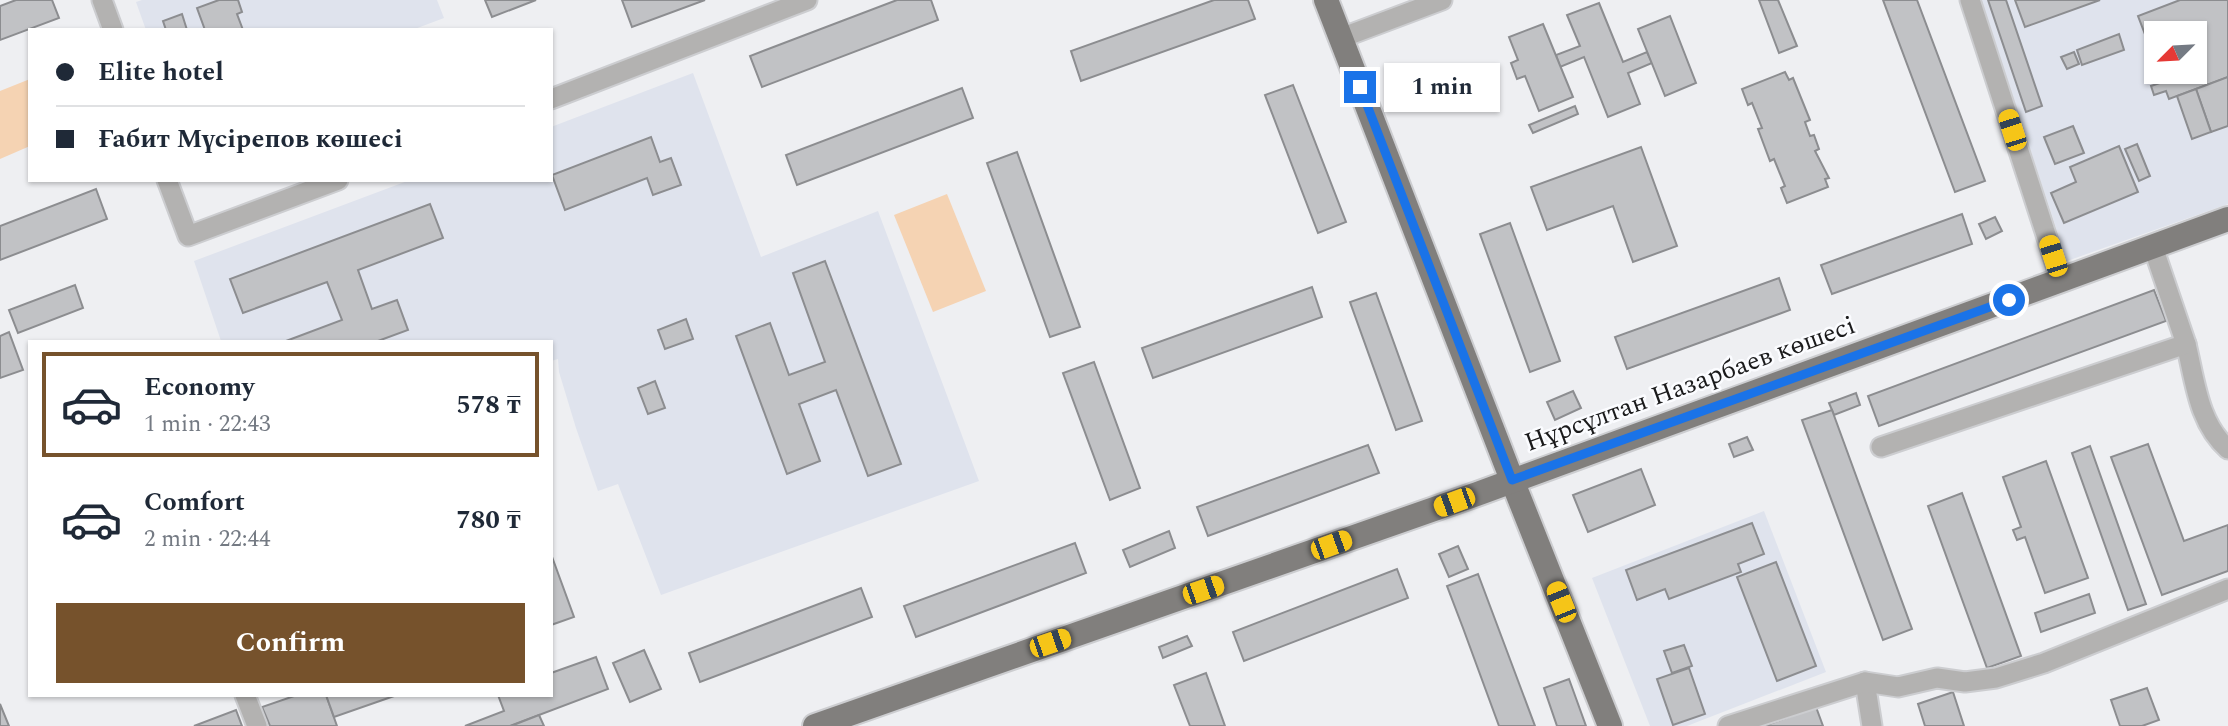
<!DOCTYPE html>
<html lang="en">
<head>
<meta charset="utf-8">
<style>
	:root { --surface:#fff; --page:#f2f2f3; --text:#1f2937; --muted:#747a83; --line:#e0e1e3; --accent:#76522c }
	body { margin:0; font-family:Spectral,serif; background:var(--page); color:var(--text); height:100vh; display:flex; flex-direction:column; font-size:26px; white-space:nowrap }
	* { box-sizing:border-box; margin:0 }
	p { font-size:23px; color:var(--muted) }
	.icon { flex:none; width:38px; height:38px; fill:none; stroke:currentColor; stroke-width:2; stroke-linecap:round; stroke-linejoin:round }
	.map { position:relative; flex:1; overflow:hidden }
	.sheet { position:absolute; left:28px; top:340px; width:525px; height:357px; display:flex; flex-direction:column; background:var(--surface); border-radius:0px; box-shadow:0 2px 5px #0004 }
	.sheet>* { flex:none }
	.banner { position:absolute; left:28px; top:28px; width:525px; height:154px; border-radius:0px; box-shadow:0 2px 5px #0004; display:grid; align-content:center; height:154px; padding:0 28px; background:var(--surface) }
	.needle { width:46px; rotate:246deg }
	.buttons { position:absolute; left:2144px; top:21px; display:grid; gap:14px }
	.buttons a { display:grid; place-items:center; width:63px; height:63px; border-radius:0px; background:var(--surface); box-shadow:0 2px 5px #0004; font-size:35px }
	.end { position:absolute; width:32px; height:32px; margin:-16px; border:9px solid #1a73e8; background:#fff; box-shadow:0 0 0 4px #fff }
	.from { border-radius:50% }
	.bubble { position:absolute; height:49px; border-radius:0px; background:var(--surface); box-shadow:0 2px 5px #0004; font-size:23px; font-weight:700; line-height:49px; text-align:center }
	.car { position:absolute; width:21px; height:42px; margin:-21px -10px; border-radius:9px; box-shadow:0 0 5px 2px #0007; background:linear-gradient(#f5c518 24%,#345 0 40%,#f5c518 0 76%,#345 0 86%,#f5c518 0) }
	.banner b { display:flex; align-items:center; gap:24px; height:66px; font-size:26px }
	.banner b+b { border-top:2px solid var(--line) }
	.banner i { width:18px; height:18px; background:var(--text) }
	ul { padding:12px 0 0; list-style:none }
	li { display:flex; align-items:center; gap:21px; height:105px; margin:0 14px 10px; padding:0 14px; border:4px solid transparent; border-radius:0px }
	li div { flex:1 }
	li b { display:block; font-size:26px }
	li em { font-style:normal; font-weight:700 }
	li.current { border-color:var(--accent) }
	li>.icon { width:63px; height:63px; stroke-width:1.5 }
	.button { display:flex; gap:14px; margin-top:auto; padding:14px 28px }
	.button a { flex:1; height:80px; border-radius:0px; background:var(--accent); color:#fff; font-size:28px; font-weight:700; line-height:80px; text-align:center }
	.map>svg:first-child { display:block }
</style>
</head>
<body>
<div class="map">
<svg width="2228" height="726" viewBox="0 0 2228 726">
	<rect width="100%" height="100%" fill="#eeeff2"/>
	<g fill="#dfe3ed" fill-rule="evenodd">
		<path d="M142,0H437L444,18L412,30H146L136,2Z"/>
		<path d="M1981,0H2228V204L2067,261ZM2156,33H2194V72H2156Z"/>
		<path d="M693,73L761,257L878,211L979,481L661,595L618,484L598,491L576,428L559,372L558,359L551,361V341H221L194,261L410,180H551V127Z"/>
		<path d="M1764,511L1826,672L1687,726H1650L1592,578Z"/>
	</g>
	<g fill="#f5d3b3">
		<path d="M30,79V146L0,159V91Z"/>
		<path d="M947,194L986,291L933,312L894,215Z"/>
	</g>
	<g fill="#c1c2c5" stroke="#8c8d90" stroke-width="2">
		<path d="M16,0H52L59,18L0,40V6Z"/>
		<path d="M219,0H238L242,12L237,14L243,30H205L197,8Z"/>
		<path d="M485,0H536L492,17Z"/>
		<path d="M622,0H705L632,27Z"/>
		<path d="M897,0H931L938,20L762,87L750,56Z"/>
		<path d="M1214,0H1248L1255,19L1081,81L1071,51Z"/>
		<path d="M1759,0H1778L1797,46L1779,53Z"/>
		<path d="M1883,0H1917L1985,181L1955,192Z"/>
		<path d="M1988,0H2006L2042,106L2026,112Z"/>
		<path d="M2015,0H2100L2025,27Z"/>
		<path d="M2180,0H2228V77L2169,99L2166,91L2154,95L2151,86L2163,82L2159,72H2194V33H2156V63L2138,16Z"/>
		<path d="M1599,3L1623,62L1647,52L1652,63L1628,73L1640,104L1608,117L1584,57L1560,67L1556,55L1580,46L1567,15Z"/>
		<path d="M182,14L187,30H166L163,21Z"/>
		<path d="M1670,16L1696,83L1665,96L1638,29Z"/>
		<path d="M1543,24L1573,97L1539,111L1525,76L1517,79L1511,63L1518,60L1509,37Z"/>
		<path d="M2119,34L2124,50L2082,65L2077,50Z"/>
		<path d="M2074,52L2079,64L2067,69L2061,57Z"/>
		<path d="M1785,72L1789,80L1793,78L1810,120L1805,122L1810,136L1814,135L1819,149L1815,151L1829,178L1825,179L1828,187L1787,203L1781,188L1785,186L1774,159L1770,161L1758,129L1762,128L1752,103L1748,105L1742,89Z"/>
		<path d="M2228,77V126L2211,132L2196,89Z"/>
		<path d="M1293,85L1346,222L1318,233L1265,95Z"/>
		<path d="M962,88L973,118L797,185L786,155Z"/>
		<path d="M2196,89L2211,132L2192,139L2177,96Z"/>
		<path d="M1575,106L1578,114L1533,133L1529,125Z"/>
		<path d="M2073,126L2084,153L2055,164L2044,137Z"/>
		<path d="M651,137L660,162L671,158L681,185L653,195L647,178L565,210L552,175Z"/>
		<path d="M2137,144L2150,176L2139,181L2125,149Z"/>
		<path d="M2119,146L2138,192L2064,223L2051,193L2076,182L2070,167Z"/>
		<path d="M1641,147L1677,246L1633,262L1613,206L1547,230L1531,187Z"/>
		<path d="M1017,152L1080,327L1050,337L987,163Z"/>
		<path d="M96,189L107,219L0,260V226Z"/>
		<path d="M430,204L443,238L358,270L372,309L397,300L408,330L378,341H286L342,320L327,282L243,313L230,279Z"/>
		<path d="M1962,214L1972,244L1832,294L1821,265Z"/>
		<path d="M1995,217L2002,231L1986,239L1979,224Z"/>
		<path d="M1510,223L1560,361L1530,372L1480,234Z"/>
		<path d="M825,261L901,464L868,476L836,390L799,404L820,461L787,474L736,336L770,323L789,375L825,362L793,273Z"/>
		<path d="M1779,278L1790,310L1627,369L1615,337Z"/>
		<path d="M75,285L83,308L18,333L9,310Z"/>
		<path d="M1312,287L1322,317L1153,378L1142,348Z"/>
		<path d="M2154,290L2166,321L1879,426L1868,396Z"/>
		<path d="M1376,293L1422,421L1396,430L1350,302Z"/>
		<path d="M686,319L693,339L665,349L658,330Z"/>
		<path d="M9,332L23,370L0,378V336Z"/>
		<path d="M1094,362L1140,488L1110,500L1063,373Z"/>
		<path d="M655,381L665,408L648,414L638,388Z"/>
		<path d="M1573,391L1581,408L1555,420L1547,402Z"/>
		<path d="M1856,393L1860,405L1834,415L1829,403Z"/>
		<path d="M1832,410L1912,629L1883,640L1802,420Z"/>
		<path d="M1747,437L1753,450L1734,457L1729,444Z"/>
		<path d="M2148,444L2184,541L2228,525V571L2162,595L2111,457Z"/>
		<path d="M1368,445L1379,473L1208,536L1197,507Z"/>
		<path d="M2090,446L2146,604L2128,610L2072,453Z"/>
		<path d="M2046,461L2088,578L2045,593L2025,537L2017,540L2013,530L2021,527L2003,477Z"/>
		<path d="M1641,469L1655,505L1588,532L1573,495Z"/>
		<path d="M1962,493L2021,656L1987,668L1928,506Z"/>
		<path d="M1752,523L1764,554L1738,564L1741,572L1669,599L1665,589L1637,600L1626,570Z"/>
		<path d="M1169,531L1175,548L1130,567L1123,550Z"/>
		<path d="M1075,543L1086,573L916,637L904,606Z"/>
		<path d="M1458,546L1468,569L1449,577L1439,554Z"/>
		<path d="M551,554L574,617L551,625Z"/>
		<path d="M1776,562L1816,666L1777,681L1737,577Z"/>
		<path d="M1397,569L1408,598L1244,661L1233,632Z"/>
		<path d="M1478,574L1535,726H1499L1463,628L1447,586Z"/>
		<path d="M861,588L872,617L700,682L689,653Z"/>
		<path d="M2089,594L2095,613L2041,632L2035,613Z"/>
		<path d="M1187,636L1192,646L1163,658L1159,647Z"/>
		<path d="M1684,645L1692,666L1672,673L1664,651Z"/>
		<path d="M644,650L661,689L630,702L613,663Z"/>
		<path d="M596,657L608,689L510,726H465L504,711L498,695H551V673Z"/>
		<path d="M1689,668L1705,714L1673,725L1657,679Z"/>
		<path d="M1206,673L1225,726H1190L1174,685Z"/>
		<path d="M1569,679L1586,726H1557L1544,688Z"/>
		<path d="M2147,688L2159,720L2142,726H2120L2111,700Z"/>
		<path d="M1953,692L1964,726H1925L1918,704Z"/>
		<path d="M297,695H326L337,726H270L262,707Z"/>
		<path d="M326,695H397L334,717Z"/>
		<path d="M0,704L9,726H0Z"/>
		<path d="M1816,707L1823,726H1764Z"/>
		<path d="M236,710L242,726H194Z"/>
		<path d="M539,715L544,726H510H511Z"/>
	</g>
	<g fill="none" stroke-linecap="round" stroke-linejoin="round">
		<g stroke="#cccdd0" stroke-width="23">
			<g id="minor">
				<path d="M102,0L113,30"/>
				<path d="M1970,0L2061,281"/>
				<path d="M1341,38L1442,0"/>
				<path d="M551,99L807,0"/>
				<path d="M167,180L188,236L338,180"/>
				<path d="M2186,344C2195,380 2198,423 2228,449"/>
				<path d="M1881,447L2186,344L2153,247"/>
				<path d="M1865,682L1872,726"/>
				<path d="M245,695L257,726"/>
				<path d="M1728,726L1865,682L1898,687L1937,678L1965,682L1996,678L2044,663L2228,589"/>
			</g>
		</g>
		<g stroke="#cccdd0" stroke-width="28">
			<g id="major">
				<path d="M1326,0L1512,480L1610,726"/>
				<path d="M815,726L1477,494L2228,219"/>
			</g>
		</g>
		<use href="#minor" stroke="#b3b2b1" stroke-width="19"/>
		<use href="#major" stroke="#817f7d" stroke-width="24"/>
	</g>
	<g fill="none" stroke-linecap="round" stroke-linejoin="round">
		<path stroke="#1a73e8" stroke-width="9" d="M1360,87L1512,480L2009,300"/>
	</g>
	<g text-anchor="middle" dominant-baseline="central" stroke-width="5" stroke-linejoin="round" paint-order="stroke">
		<g font-size="26" fill="#1a1a1b" stroke="#fbfcff">
			<text transform="translate(1690 384) rotate(-20)">Нұрсұлтан Назарбаев көшесі</text>
		</g>
	</g>
</svg>
<div class="buttons">
<a><svg class="needle" viewBox="-14 -14 28 28"><path d="M0-13l5 13h-10z" fill="#e53935"/><path d="M0 13l5-13h-10z" fill="#747a83"/></svg></a>
</div>
<i class="end from" style="left:2009px;top:300px"></i>
<i class="end" style="left:1360px;top:87px"></i>
<div class="bubble" style="left:1384px;top:63px;width:116px">1 min</div>
<i class="car" style="left:2012px;top:130px;rotate:342deg"></i>
<i class="car" style="left:2053px;top:256px;rotate:342deg"></i>
<i class="car" style="left:1454px;top:502px;rotate:250deg"></i>
<i class="car" style="left:1331px;top:545px;rotate:70deg"></i>
<i class="car" style="left:1203px;top:590px;rotate:71deg"></i>
<i class="car" style="left:1561px;top:602px;rotate:338deg"></i>
<i class="car" style="left:1050px;top:643px;rotate:71deg"></i>
<div class="banner">
<b><i class="from"></i>Elite hotel</b>
<b><i></i>Ғабит Мүсірепов көшесі</b>
</div>
<section class="sheet">
<ul>
<li class="current"><svg class="icon" aria-label="car" viewBox="0 0 24 24"><path d="M5 17H2v-5l4-1 3-4h7l3 4 3 1v5h-3M9 17h6M6 11h13"/><circle cx="7" cy="17" r="2"/><circle cx="17" cy="17" r="2"/></svg><div><b>Economy</b><p>1 min · 22:43</p></div><em>578 ₸</em></li>
<li><svg class="icon" aria-label="car" viewBox="0 0 24 24"><path d="M5 17H2v-5l4-1 3-4h7l3 4 3 1v5h-3M9 17h6M6 11h13"/><circle cx="7" cy="17" r="2"/><circle cx="17" cy="17" r="2"/></svg><div><b>Comfort</b><p>2 min · 22:44</p></div><em>780 ₸</em></li>
</ul>
<div class="button"><a>Confirm</a></div>
</section>
</div>
</body>
</html>
